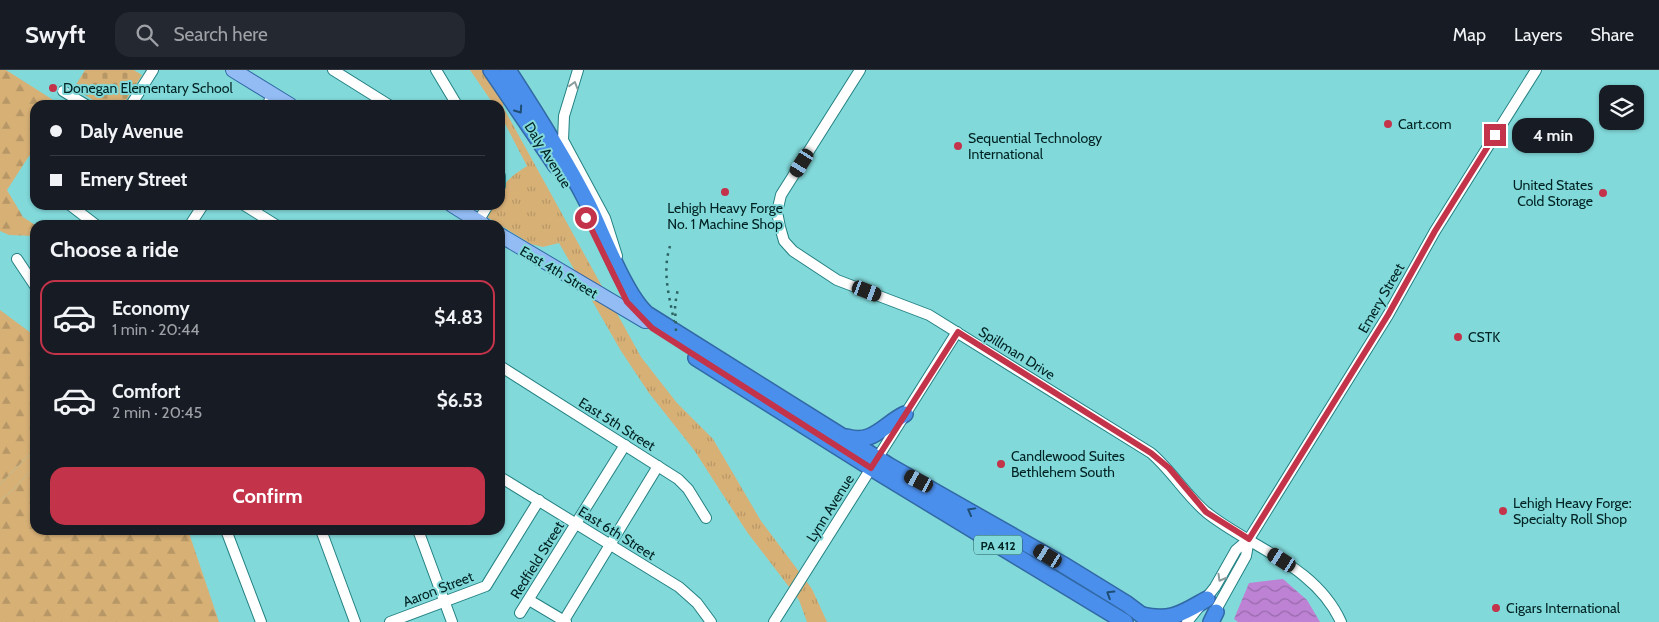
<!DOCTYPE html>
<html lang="en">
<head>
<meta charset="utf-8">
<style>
	:root { --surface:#171b24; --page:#242831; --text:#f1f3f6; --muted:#9ea1a6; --line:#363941; --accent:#c3334a }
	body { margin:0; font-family:Cabin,sans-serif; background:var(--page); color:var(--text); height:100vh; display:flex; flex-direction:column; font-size:19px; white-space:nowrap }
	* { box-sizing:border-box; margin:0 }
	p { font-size:16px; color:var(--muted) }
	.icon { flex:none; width:28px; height:28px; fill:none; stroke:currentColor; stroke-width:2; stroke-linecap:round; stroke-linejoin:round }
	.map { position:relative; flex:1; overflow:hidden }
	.drawer { position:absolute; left:30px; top:150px; width:475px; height:315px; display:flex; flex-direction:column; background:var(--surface); border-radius:15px; box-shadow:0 1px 4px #0004 }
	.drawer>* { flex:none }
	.top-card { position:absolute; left:30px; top:30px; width:475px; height:110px; border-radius:15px; box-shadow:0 1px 4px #0004; display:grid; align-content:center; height:110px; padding:0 20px; background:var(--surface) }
	.buttons { position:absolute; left:1599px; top:15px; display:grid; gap:10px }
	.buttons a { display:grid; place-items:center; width:45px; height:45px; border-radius:10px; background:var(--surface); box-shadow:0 1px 4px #0004; font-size:25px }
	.end { position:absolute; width:22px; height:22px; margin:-11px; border:6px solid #c3334a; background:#fff; box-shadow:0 0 0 2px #fff }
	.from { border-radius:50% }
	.bubble { position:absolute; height:35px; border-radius:15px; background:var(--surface); box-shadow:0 1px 4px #0004; font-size:16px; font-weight:700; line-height:35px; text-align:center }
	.car { position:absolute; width:15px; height:30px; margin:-15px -8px; border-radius:6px; box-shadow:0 0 4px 1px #0007; background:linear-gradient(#222 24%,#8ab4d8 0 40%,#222 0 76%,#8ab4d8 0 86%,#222 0) }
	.top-card b { display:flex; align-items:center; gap:18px; height:48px; font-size:19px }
	.top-card b+b { border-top:1px solid var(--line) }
	.top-card i { width:12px; height:12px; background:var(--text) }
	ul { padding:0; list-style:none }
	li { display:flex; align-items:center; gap:15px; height:75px; margin:0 10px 8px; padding:0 10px; border:2px solid transparent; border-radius:15px }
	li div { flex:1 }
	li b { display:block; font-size:19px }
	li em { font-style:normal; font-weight:700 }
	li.current { border-color:var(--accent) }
	li>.icon { width:45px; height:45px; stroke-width:1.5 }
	h2 { padding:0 20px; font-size:22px; line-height:60px }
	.cta { display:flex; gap:10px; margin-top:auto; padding:10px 20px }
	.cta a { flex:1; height:58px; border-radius:15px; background:var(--accent); color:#fff; font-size:20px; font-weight:700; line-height:58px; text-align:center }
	header { display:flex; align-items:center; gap:30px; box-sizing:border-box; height:70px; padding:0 25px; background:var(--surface); border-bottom:1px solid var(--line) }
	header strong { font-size:24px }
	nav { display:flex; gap:28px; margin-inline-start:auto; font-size:18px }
	.search { width:350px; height:45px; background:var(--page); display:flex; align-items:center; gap:12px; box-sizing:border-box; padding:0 18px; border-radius:15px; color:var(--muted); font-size:19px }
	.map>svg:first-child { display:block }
</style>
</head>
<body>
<header>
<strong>Swyft</strong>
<div class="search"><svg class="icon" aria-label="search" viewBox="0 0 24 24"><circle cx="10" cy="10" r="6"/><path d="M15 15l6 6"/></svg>Search here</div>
<nav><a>Map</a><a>Layers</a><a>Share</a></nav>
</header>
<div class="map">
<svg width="1659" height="552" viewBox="0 0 1659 552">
	<defs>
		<pattern id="forest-firs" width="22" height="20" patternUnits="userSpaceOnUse" patternTransform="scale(1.25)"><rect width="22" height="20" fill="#d7b076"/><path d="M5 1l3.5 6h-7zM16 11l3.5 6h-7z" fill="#b79766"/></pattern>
		<pattern id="cemetery-stones" width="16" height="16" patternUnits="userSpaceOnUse" patternTransform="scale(1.25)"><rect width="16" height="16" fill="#d7b076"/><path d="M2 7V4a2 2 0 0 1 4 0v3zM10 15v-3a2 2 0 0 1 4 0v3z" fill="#b79766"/></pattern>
		<pattern id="park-tufts" width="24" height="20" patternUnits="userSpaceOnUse" patternTransform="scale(1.25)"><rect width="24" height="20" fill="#d7b076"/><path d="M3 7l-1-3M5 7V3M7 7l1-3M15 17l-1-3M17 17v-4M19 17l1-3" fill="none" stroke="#b79766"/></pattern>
		<pattern id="water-waves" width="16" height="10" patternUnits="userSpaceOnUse" patternTransform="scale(1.25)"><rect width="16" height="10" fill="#be82d4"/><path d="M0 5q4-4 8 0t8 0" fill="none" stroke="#986aac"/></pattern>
	</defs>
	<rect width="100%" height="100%" fill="#82d9da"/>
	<path fill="#d7b076" d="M35,379V396L13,420L0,430V414Z"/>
	<g fill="url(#forest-firs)">
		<path d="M0,0H6L61,35H35V85L29,86L7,120L23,147L35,155V166L9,165L0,161Z"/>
		<path d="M0,240L35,266V379L0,414Z"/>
		<path d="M35,396V460H188L219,552H0V430L13,420Z"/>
	</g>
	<path fill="url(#cemetery-stones)" d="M85,0H134L142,5L123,35H101L74,18Z"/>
	<path fill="url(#park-tufts)" d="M470,0H484L504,30L503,37L641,287L677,333L713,369L761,451L812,519L827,552H807L799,530L747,462L694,380L649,323L621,281L559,173L543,177L531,174L487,147L494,135H500C500,113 510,107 527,96L500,44V35H494Z"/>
	<path fill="url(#water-waves)" d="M1283,509L1307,530L1320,552H1238L1234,549L1249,513Z"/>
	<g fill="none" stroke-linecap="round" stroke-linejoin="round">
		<g stroke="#238183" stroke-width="12">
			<g id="minor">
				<path d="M333,0L389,35"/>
				<path d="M436,0L457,35"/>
				<path d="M578,0L564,46L563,70L605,148L617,186"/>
				<path d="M860,0L781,125L777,142L780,157L784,171L793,181L837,210L929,245L1151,383C1171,400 1186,425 1206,442C1251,478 1315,495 1341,552"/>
				<path d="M63,21L86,35"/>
				<path d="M131,35L153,0"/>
				<path d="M267,35L273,25"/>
				<path d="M500,106V116"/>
				<path d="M70,135L96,155"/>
				<path d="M244,135L276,155"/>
				<path d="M190,155L203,135"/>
				<path d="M476,155L488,135"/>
				<path d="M17,189L35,216"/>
				<path d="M500,296L678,409L688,419L706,448"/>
				<path d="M500,407L679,517L697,533L711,552"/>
				<path d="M226,460L261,552"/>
				<path d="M321,460L355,552"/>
				<path d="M418,460L452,552"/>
				<path d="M529,530L566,552"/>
				<path d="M520,543L625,375"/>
				<path d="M1212,547L1246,486L1249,469"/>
				<path d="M390,552L486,516L539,430"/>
				<path d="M563,552L658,396"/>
				<path d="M774,552L957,262"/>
				<path d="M1187,552L1215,517L1236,480L1249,469L1388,245L1435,161L1536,0"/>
			</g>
		</g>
		<g stroke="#3169a5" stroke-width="16">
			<g id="major">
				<path d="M233,0L290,35"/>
				<path d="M452,135L484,155"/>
				<path d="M500,165L645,251L656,250"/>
			</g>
		</g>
		<g stroke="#3169a5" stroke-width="18">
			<g id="highway">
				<path d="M491,0L556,96"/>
				<path d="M508,0C536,43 564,87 588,134C602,162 625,225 647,244L888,395L1062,494L1127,534L1151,552"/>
				<path d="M696,288L871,398L1125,552"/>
				<path d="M847,367C873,375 884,354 905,344"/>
				<path d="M1142,545C1171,552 1182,543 1207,529"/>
				<path d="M1211,552L1216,542"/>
			</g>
		</g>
		<use href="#minor" stroke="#fff" stroke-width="10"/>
		<use href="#major" stroke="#93bcf4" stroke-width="14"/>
		<use href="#highway" stroke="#4b8fec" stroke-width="15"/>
		<g stroke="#2e6363" stroke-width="2.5" stroke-dasharray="2.5 5" stroke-linecap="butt">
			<path d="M670,176C662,202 669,225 674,251"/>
			<path d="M676,261L675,235L678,218"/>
		</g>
	</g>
	<defs><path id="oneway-chevron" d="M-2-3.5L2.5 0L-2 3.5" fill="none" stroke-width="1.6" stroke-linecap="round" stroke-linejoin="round" transform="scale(1.25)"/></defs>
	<g stroke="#8c9c9c">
		<use href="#oneway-chevron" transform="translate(574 15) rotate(-73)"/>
		<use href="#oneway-chevron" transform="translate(1221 508) rotate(120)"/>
	</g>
	<g stroke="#1e4e73">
		<use href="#oneway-chevron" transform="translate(519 40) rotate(55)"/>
		<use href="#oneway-chevron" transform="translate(971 441) rotate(-151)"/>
		<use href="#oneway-chevron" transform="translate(1110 524) rotate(-148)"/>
	</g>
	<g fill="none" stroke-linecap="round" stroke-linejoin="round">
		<path stroke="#c3334a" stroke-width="6" d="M586,148L627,232L652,258L871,398L958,262L1151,383L1169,398L1206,442L1249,469L1388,245L1435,161L1495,65"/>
	</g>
	<g fill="#c3334a" stroke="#82d9da" stroke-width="2">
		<circle cx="53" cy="18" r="5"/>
		<circle cx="1388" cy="54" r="5"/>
		<circle cx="958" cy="76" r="5"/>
		<circle cx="725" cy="122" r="5"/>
		<circle cx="1603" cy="123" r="5"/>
		<circle cx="1458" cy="267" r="5"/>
		<circle cx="1001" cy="394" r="5"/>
		<circle cx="1503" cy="441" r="5"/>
		<circle cx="1496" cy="538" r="5"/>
	</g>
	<g text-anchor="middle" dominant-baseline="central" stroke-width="4" stroke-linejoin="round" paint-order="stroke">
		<rect fill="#82d9da" stroke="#275959" stroke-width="1" x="974" y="465.5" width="48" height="19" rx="4"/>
		<g font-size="12" font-weight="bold" fill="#022">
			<text x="998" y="475">PA 412</text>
		</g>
		<g font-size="14" fill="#022" stroke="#82d9da" text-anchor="start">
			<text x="63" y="18">Donegan Elementary School</text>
			<text x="1398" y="54">Cart.com</text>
			<text x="968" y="68">Sequential Technology<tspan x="968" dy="16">International</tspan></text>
			<text x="1593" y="115" text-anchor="end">United States<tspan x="1593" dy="16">Cold Storage</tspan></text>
			<text x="725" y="138" text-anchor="middle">Lehigh Heavy Forge<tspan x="725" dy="16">No. 1 Machine Shop</tspan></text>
			<text x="1468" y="267">CSTK</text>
			<text x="1011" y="386">Candlewood Suites<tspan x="1011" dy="16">Bethlehem South</tspan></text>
			<text x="1513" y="433">Lehigh Heavy Forge:<tspan x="1513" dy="16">Specialty Roll Shop</tspan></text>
			<text x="1506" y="538">Cigars International</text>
		</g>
		<g font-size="14" fill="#022" stroke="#82d9da">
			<text transform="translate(548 85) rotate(58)">Daly Avenue</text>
			<text transform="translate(559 202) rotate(31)">East 4th Street</text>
			<text transform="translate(1381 228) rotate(-60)">Emery Street</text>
			<text transform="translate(1017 283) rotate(32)">Spillman Drive</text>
			<text transform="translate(617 354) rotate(32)">East 5th Street</text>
			<text transform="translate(830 438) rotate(-58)">Lynn Avenue</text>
			<text transform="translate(617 463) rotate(32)">East 6th Street</text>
			<text transform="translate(537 490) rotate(-58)">Redfield Street</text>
			<text transform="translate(438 519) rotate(-21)">Aaron Street</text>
		</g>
	</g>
</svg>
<div class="buttons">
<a><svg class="icon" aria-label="layers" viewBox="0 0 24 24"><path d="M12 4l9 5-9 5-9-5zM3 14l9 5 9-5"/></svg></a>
</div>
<i class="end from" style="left:586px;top:148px"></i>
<i class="end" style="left:1495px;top:65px"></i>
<div class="bubble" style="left:1512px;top:48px;width:82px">4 min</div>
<i class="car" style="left:802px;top:93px;rotate:212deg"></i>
<i class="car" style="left:867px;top:221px;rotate:111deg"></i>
<i class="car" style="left:919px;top:411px;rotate:298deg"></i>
<i class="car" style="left:1048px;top:486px;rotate:301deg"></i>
<i class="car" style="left:1282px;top:490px;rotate:303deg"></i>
<div class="top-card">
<b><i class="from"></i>Daly Avenue</b>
<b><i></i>Emery Street</b>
</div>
<section class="drawer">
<h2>Choose a ride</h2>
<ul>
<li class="current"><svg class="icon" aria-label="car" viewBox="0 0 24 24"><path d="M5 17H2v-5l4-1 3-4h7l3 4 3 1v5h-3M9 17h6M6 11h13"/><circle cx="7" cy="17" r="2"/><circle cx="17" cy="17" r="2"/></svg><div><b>Economy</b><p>1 min · 20:44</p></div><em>$4.83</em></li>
<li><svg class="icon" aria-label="car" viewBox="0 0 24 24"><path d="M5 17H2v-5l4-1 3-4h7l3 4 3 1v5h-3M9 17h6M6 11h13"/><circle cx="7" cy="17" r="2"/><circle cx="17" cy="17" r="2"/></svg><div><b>Comfort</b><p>2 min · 20:45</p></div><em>$6.53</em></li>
</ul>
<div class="cta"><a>Confirm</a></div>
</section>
</div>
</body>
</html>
